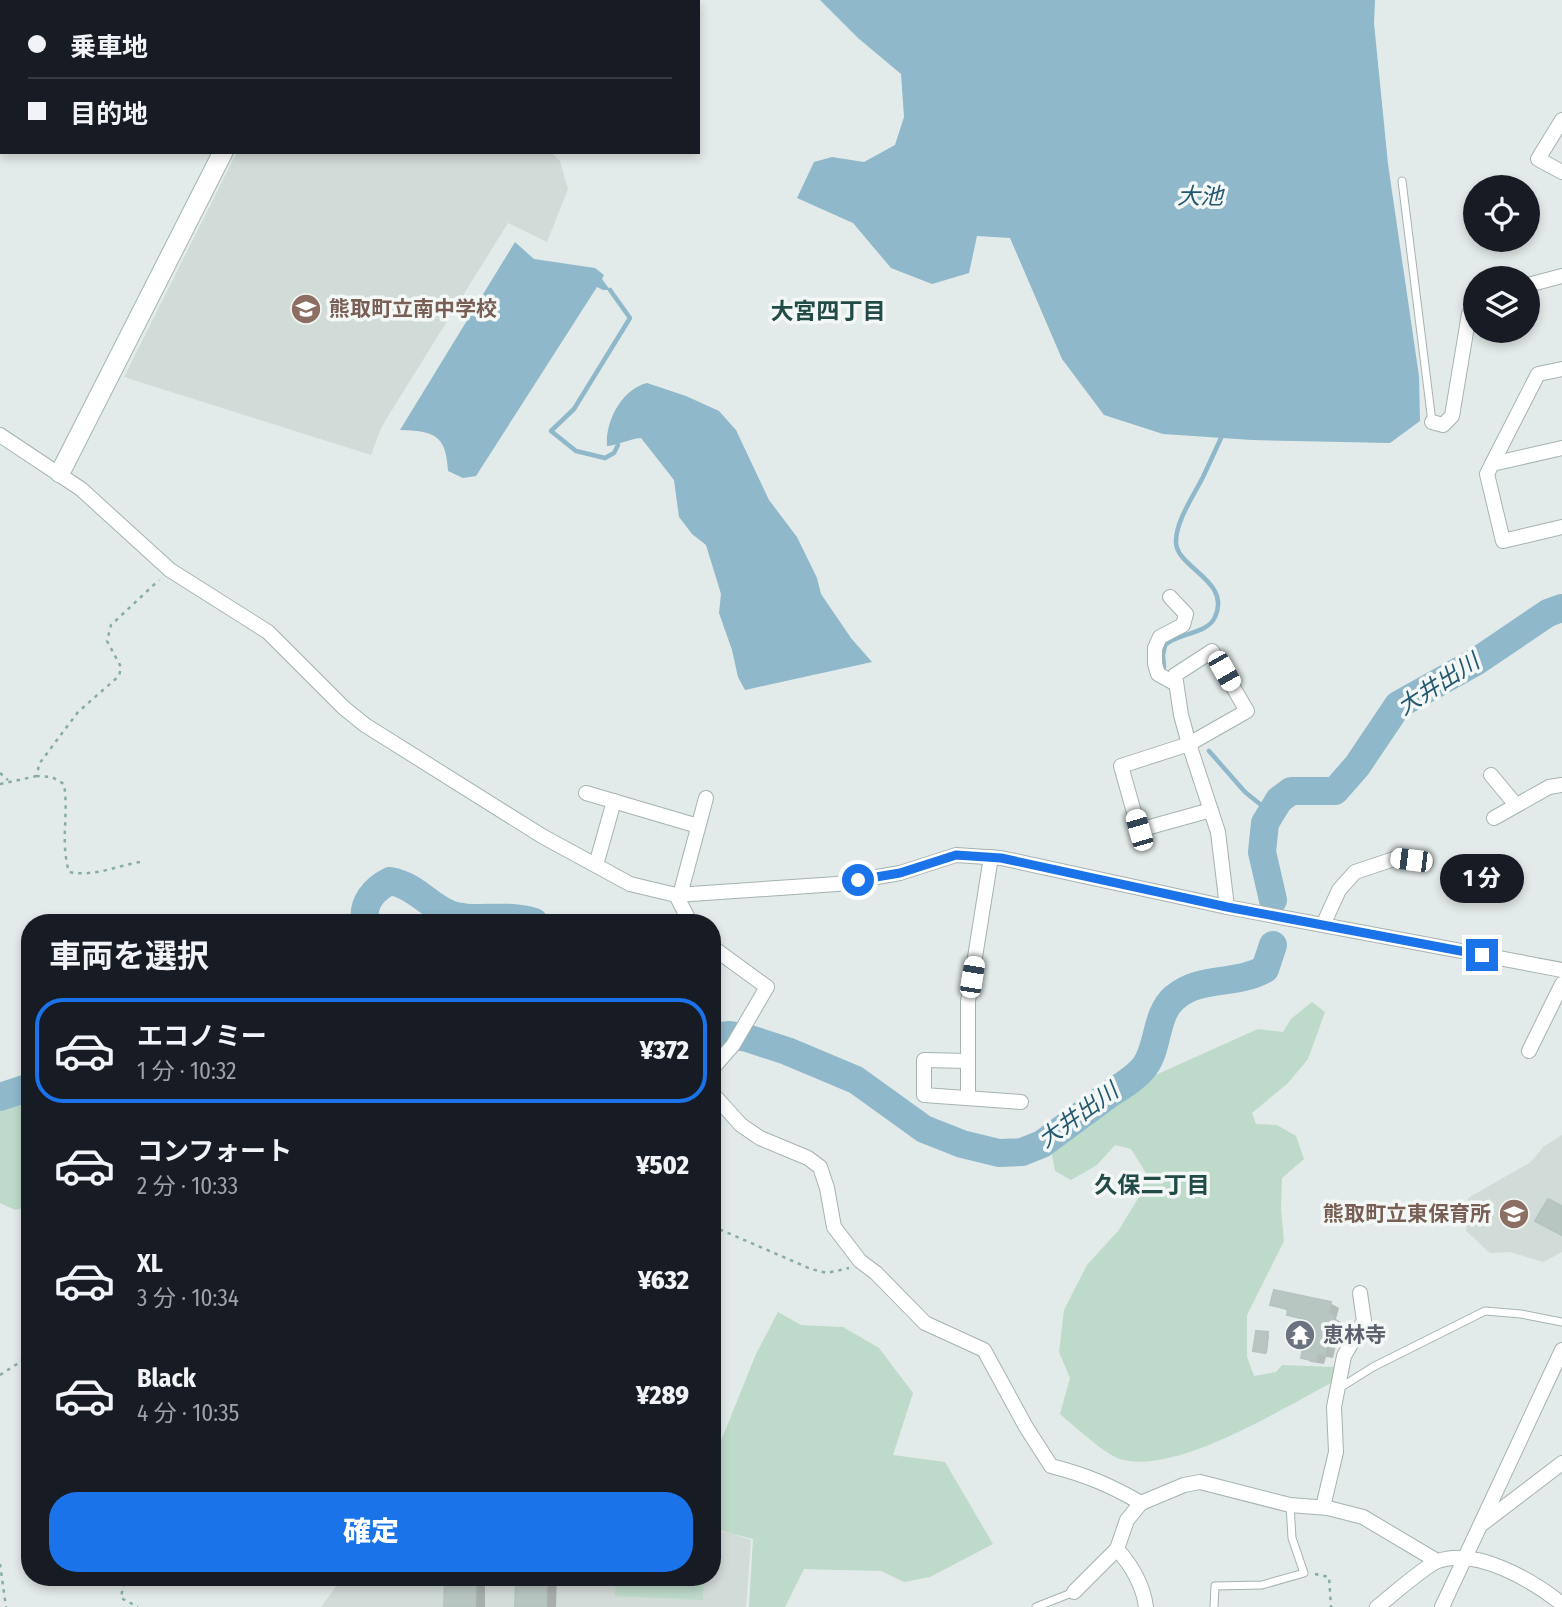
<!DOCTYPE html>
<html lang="ja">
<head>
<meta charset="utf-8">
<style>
	:root { --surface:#171b24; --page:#242831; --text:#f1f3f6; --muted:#9ea1a6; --line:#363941; --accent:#1a73e8 }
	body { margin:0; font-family:"Fira Sans Condensed","Noto Sans JP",sans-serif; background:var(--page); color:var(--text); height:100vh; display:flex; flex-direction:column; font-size:26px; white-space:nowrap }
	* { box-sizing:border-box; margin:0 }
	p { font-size:23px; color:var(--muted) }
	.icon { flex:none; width:38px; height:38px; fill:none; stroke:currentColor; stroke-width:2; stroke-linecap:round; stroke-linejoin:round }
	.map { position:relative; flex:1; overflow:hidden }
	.side { position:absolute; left:21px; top:914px; width:700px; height:672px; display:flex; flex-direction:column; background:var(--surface); border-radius:28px; box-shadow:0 4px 10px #0003 }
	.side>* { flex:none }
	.guide { position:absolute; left:0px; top:0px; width:700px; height:154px; box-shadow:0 4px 10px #0003; display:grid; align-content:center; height:154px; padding:0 28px; background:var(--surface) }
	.controls { position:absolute; left:1463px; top:175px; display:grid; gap:14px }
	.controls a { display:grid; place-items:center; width:77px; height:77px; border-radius:50%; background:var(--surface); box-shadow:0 4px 10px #0003; font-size:35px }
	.end { position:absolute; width:32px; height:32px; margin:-16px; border:9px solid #1a73e8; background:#fff; box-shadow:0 0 0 4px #fff }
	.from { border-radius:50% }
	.bubble { position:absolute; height:49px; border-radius:24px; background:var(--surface); box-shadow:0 4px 10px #0003; font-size:23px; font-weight:800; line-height:49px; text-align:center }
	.car { position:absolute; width:21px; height:42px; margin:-21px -10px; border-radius:9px; box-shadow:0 0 5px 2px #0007; background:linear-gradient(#fff 24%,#345 0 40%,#fff 0 76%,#345 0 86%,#fff 0) }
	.guide b { display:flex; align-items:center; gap:24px; height:66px; font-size:26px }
	.guide b+b { border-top:2px solid var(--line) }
	.guide i { width:18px; height:18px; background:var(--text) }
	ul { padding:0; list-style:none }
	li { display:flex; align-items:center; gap:21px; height:105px; margin:0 14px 10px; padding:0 14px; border:4px solid transparent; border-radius:28px }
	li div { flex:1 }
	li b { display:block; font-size:26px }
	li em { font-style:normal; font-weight:800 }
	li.on { border-color:var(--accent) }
	li>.icon { width:63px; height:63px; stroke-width:1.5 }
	h2 { padding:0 28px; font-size:32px; line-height:84px }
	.button { display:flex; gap:14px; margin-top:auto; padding:14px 28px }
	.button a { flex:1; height:80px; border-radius:28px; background:var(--accent); color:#fff; font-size:28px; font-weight:800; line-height:80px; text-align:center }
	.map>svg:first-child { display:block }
</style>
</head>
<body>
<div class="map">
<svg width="1562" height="1607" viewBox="0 0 1562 1607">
	<rect width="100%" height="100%" fill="#e2ebe9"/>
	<g fill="#d1dbd8">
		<path d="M237,152H551L560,161L568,189L547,242L508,223L382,426L371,455L124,377Z"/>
		<path d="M1562,1135V1252L1543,1262L1510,1252L1490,1253L1466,1231L1468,1198L1531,1162L1543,1147Z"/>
		<path d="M712,1531L728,1532L751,1540L746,1607H321L343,1577H712Z"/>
	</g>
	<g fill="#bddaca">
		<path d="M1312,1002L1325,1012L1308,1059L1288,1083L1252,1113L1256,1124L1277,1125L1296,1136L1304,1159L1282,1178L1281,1209L1284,1241L1247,1315V1357L1254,1376L1276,1372L1282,1365L1334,1367L1335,1381C1284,1407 1176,1476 1120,1459C1106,1455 1073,1425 1060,1414L1070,1378L1059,1352L1064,1310L1087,1265L1118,1231L1139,1197L1146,1173L1131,1149L1115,1145L1097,1165L1071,1180L1055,1171L1052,1154L1077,1129L1151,1077L1258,1029L1283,1032L1291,1019Z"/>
		<path d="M30,1094V1206L15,1210L0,1203V1103Z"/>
		<path d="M778,1312L801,1325L843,1327L879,1348L913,1393L893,1455L945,1462L993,1544L930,1577L904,1582L881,1571L804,1569L785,1607H749L753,1539L712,1528V1454L717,1451L756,1354Z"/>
		<path d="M616,1577H704L703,1600L615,1596Z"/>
	</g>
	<g fill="#8fb8cb">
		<path d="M820,0H1375L1374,23L1388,164L1419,376L1420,421L1390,443L1252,440L1163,434L1104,415L1062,359L1010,238L977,236L969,273L932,284L891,268L853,223L797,198L814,162L832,157L864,162L895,145L904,117L901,74L858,38Z"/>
		<path d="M515,242L534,259L595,268L604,275L602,279L610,290H603L597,287L476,476L463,478L448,471C446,435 435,431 400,430Z"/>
		<path d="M647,383L686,396L719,411L736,430L769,500L797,537L817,578L821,594L851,638L872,662L745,690L738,677L732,650L719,613L721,594L706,545L692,534L679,517L674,480L641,438C629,439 619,445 607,446C605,421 622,389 647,383Z"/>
	</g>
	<g fill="#0003">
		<path d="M1330,1303L1339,1308L1336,1319L1341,1322L1333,1358L1326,1357L1324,1364L1311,1362L1303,1357L1311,1321L1297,1318L1289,1314V1311L1272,1305Z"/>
		<path d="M1267,1334L1269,1335L1267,1353L1255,1350Z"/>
		<path d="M447,1577H557L556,1607H517V1578H485V1607H446Z"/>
	</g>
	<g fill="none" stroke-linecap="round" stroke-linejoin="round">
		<g stroke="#8fb8cb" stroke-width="4.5">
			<path d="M610,290L630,318L574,409L551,431L576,451L605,458L614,453L618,445"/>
			<path d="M1164,667L1163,655L1165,645C1178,633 1208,634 1215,617C1232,580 1175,568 1176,541C1176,521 1194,495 1203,477C1209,464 1215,451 1221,438"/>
			<path d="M1209,751L1245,792L1271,813"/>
		</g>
		<g stroke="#8fb8cb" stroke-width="28">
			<path d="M1273,900L1262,852L1265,823L1279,800L1291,791H1335L1357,766L1398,705L1477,661L1548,613L1562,608"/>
			<path d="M365,922C362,903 374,889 390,881C414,885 426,903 447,913C470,924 506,912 534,922"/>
			<path d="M712,1037L730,1035L747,1038L787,1051L856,1080L924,1129L962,1144L999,1153L1022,1152L1042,1144C1065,1127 1088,1110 1111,1093C1122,1086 1137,1077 1145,1066C1159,1047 1155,1015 1174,998C1201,975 1235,986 1265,969L1273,945"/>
			<path d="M0,1097L30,1087"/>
		</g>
	</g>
	<g fill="#b8c6c2" stroke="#b5c4c0" stroke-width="2">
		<path d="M1548,1199L1562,1206V1235L1535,1221Z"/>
		<path d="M1274,1290L1331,1302L1328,1314L1334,1316L1325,1355L1317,1353L1316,1361L1301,1358L1309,1320L1287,1315L1288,1309L1270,1305Z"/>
		<path d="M1256,1331L1268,1332L1265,1353L1253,1351Z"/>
		<path d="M445,1577H476L475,1607H444Z"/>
		<path d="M516,1577H547L546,1607H515Z"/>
	</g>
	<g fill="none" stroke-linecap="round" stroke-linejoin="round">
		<g stroke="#a5b3b0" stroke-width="9">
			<g id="lane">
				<path d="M1402,181L1432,422"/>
				<path d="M1338,1389L1373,1367L1485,1311L1521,1314L1562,1322"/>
				<path d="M1036,1607L1074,1592"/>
				<path d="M1214,1607L1215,1586L1262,1585L1304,1573L1292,1538L1290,1505"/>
			</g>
		</g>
		<g stroke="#a5b3b0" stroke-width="16">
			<g id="street">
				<path d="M1562,120L1538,159L1562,172"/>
				<path d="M1528,285L1562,276"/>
				<path d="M1432,422L1443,425L1452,416L1469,314L1475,305"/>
				<path d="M0,435L81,489L170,570L268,632L344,708L365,725L542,836L630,884L676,895L837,884L900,873L956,855L1001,858L1227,907L1562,970"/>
				<path d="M1562,448L1492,464L1487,474L1503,541L1562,527"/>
				<path d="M1492,464L1538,374L1562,369"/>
				<path d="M1170,597L1186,614L1183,625L1160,637L1155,648V664L1158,674L1176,684"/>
				<path d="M1491,775L1516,805"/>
				<path d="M586,793L698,826"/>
				<path d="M1211,810L1139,830L1121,766L1189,744L1247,711L1212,651L1175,675L1181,715L1189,744L1218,832L1227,907"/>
				<path d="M1494,818L1549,787L1562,785"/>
				<path d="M596,865L614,801"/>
				<path d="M676,895L690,922"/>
				<path d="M680,895L706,798"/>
				<path d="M1323,925L1339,890L1355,872L1397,858L1426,862"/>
				<path d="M712,947L767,987L733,1045L712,1069"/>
				<path d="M1529,1051L1562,984"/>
				<path d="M968,1061L924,1060V1095L1021,1102"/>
				<path d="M712,1093L741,1125L760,1138L808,1158L820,1167L827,1188L834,1227L860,1261L876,1273L925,1323L984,1350L1026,1427L1051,1466C1086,1475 1110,1485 1141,1503L1184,1485L1200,1482L1290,1505L1328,1508L1363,1517L1437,1561"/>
				<path d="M968,1098V1001L991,857"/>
				<path d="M1323,1507L1336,1452L1334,1407L1344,1356L1364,1321L1360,1293"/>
				<path d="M1482,1524L1562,1463"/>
				<path d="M1117,1549C1132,1566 1143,1584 1146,1607"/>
				<path d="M1074,1592L1117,1549L1127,1520L1141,1503"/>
				<path d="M1377,1607C1390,1597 1426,1565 1438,1561C1477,1547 1533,1581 1562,1604"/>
				<path d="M1442,1607L1562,1350"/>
			</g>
		</g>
		<g stroke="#a2b6b2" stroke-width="21">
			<g id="secondary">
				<path d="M299,2L300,0"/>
				<path d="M60,473L223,152"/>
			</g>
		</g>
		<g stroke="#86aca6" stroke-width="2.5" stroke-dasharray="3.5 5" stroke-linecap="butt">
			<path d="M0,773L8,780"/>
			<path d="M0,784L37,776"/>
			<path d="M140,862C116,866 94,877 69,872C60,841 69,815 64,784L52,777L37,776L39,764L78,712L119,676L121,667L107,641L111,625L159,580"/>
			<path d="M712,1226L811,1269L827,1273L849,1268"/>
			<path d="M0,1375L20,1362L30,1352"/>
			<path d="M0,1564L6,1607"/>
			<path d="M1315,1574L1329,1577L1331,1607"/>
			<path d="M131,1577L123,1586L121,1598L138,1607"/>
		</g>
		<use href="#lane" stroke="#fff" stroke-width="7"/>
		<use href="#street" stroke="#fff" stroke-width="14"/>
		<use href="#secondary" stroke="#fff" stroke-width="19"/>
	</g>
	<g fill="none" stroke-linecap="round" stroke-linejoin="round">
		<path stroke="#1a73e8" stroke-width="9" d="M858,880L900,873L956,855L1001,858L1227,907L1482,955"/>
	</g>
	<defs>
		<g id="school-disc" transform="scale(1.575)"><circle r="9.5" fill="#8d6e63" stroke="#f3f8f6"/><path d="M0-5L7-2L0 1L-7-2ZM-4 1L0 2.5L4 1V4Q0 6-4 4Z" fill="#fff"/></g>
		<g id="temple-disc" transform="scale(1.575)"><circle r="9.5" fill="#6b7280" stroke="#f3f8f6"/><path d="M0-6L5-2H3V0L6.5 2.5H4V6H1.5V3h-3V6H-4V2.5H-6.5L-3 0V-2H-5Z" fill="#fff"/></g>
	</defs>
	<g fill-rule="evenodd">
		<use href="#school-disc" x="306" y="309"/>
		<use href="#school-disc" x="1514" y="1214"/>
		<use href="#temple-disc" x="1300" y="1335"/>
	</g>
	<g text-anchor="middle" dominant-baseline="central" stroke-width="7" stroke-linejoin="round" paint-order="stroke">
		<g font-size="21" font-weight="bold" fill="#785e54" stroke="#f3f8f6" text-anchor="start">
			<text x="329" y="309">熊取町立南中学校</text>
			<text x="1491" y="1214" text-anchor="end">熊取町立東保育所</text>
		</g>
		<g font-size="21" font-weight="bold" fill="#5b616d" stroke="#f3f8f6" text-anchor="start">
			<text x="1323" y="1335">恵林寺</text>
		</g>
		<g font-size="23" font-style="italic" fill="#245871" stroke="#f3f8f6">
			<text x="1200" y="196">大池</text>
			<text transform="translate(1438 684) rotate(-33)">大井出川</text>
			<text transform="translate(1078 1115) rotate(-36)">大井出川</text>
		</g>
		<g font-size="23" font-weight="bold" fill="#224b47" stroke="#f3f8f6">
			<text x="828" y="311">大宮四丁目</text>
			<text x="1152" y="1185">久保二丁目</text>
		</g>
	</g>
</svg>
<div class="controls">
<a><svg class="icon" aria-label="locate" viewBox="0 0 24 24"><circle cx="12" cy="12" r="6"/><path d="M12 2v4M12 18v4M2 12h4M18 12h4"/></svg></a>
<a><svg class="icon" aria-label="layers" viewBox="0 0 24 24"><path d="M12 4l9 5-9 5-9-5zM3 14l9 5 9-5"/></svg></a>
</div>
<i class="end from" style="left:858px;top:880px"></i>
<i class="end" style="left:1482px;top:955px"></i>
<div class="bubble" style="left:1440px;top:854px;width:84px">1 分</div>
<i class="car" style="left:1224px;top:671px;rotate:150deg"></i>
<i class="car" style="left:1139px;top:830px;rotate:344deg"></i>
<i class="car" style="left:1411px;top:860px;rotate:277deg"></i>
<i class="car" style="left:972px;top:977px;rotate:9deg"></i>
<div class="guide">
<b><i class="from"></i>乗車地</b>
<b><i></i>目的地</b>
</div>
<section class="side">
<h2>車両を選択</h2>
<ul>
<li class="on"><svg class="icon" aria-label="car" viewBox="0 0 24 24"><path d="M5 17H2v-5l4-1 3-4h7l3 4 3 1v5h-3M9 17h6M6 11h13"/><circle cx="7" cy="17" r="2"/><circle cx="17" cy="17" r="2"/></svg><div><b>エコノミー</b><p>1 分 · 10:32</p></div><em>¥372</em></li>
<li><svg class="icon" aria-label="car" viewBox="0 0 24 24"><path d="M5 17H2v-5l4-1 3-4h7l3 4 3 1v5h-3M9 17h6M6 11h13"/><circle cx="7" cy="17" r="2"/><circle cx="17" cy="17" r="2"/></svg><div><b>コンフォート</b><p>2 分 · 10:33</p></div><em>¥502</em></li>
<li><svg class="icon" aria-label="car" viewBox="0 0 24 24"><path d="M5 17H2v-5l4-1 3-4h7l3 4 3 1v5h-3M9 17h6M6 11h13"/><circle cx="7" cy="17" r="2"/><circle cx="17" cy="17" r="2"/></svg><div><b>XL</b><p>3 分 · 10:34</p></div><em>¥632</em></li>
<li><svg class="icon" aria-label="car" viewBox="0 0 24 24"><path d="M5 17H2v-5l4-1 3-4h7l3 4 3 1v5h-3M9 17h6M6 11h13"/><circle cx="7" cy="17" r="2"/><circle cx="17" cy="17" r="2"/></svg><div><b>Black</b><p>4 分 · 10:35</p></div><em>¥289</em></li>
</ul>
<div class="button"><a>確定</a></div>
</section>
</div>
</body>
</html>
